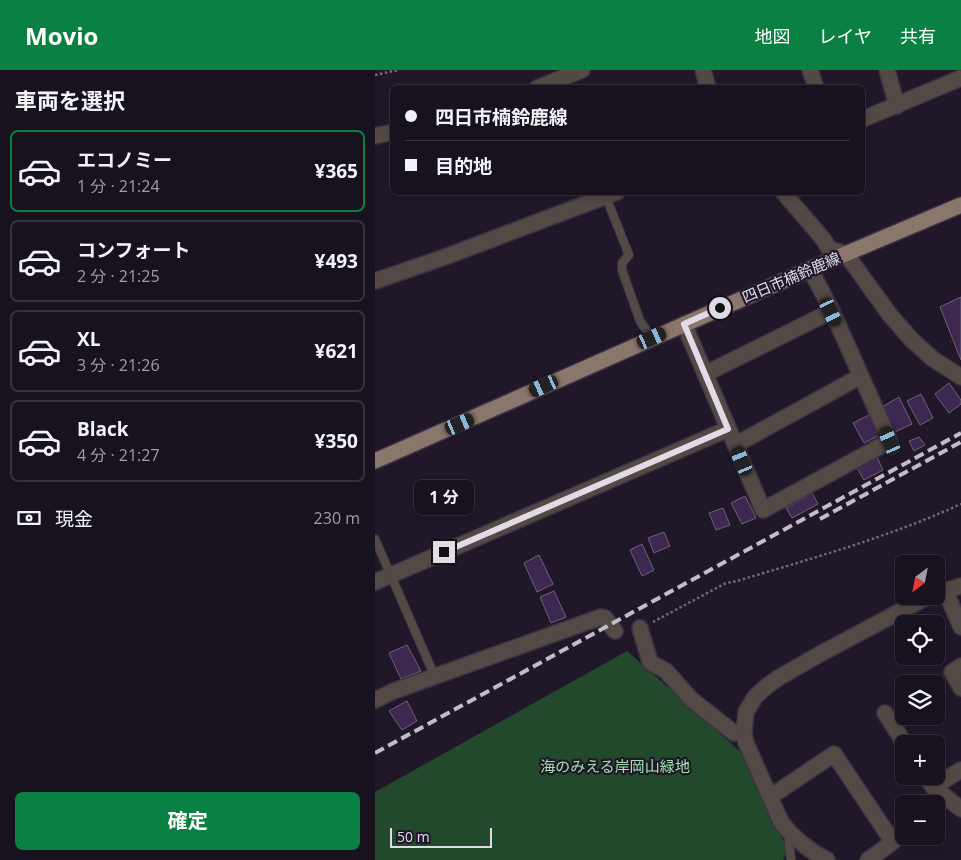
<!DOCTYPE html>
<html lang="ja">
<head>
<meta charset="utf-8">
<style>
	:root { --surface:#18121f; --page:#211b28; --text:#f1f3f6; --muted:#9f9ea4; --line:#36323d; --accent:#0b8043 }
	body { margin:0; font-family:"Open Sans","Noto Sans JP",sans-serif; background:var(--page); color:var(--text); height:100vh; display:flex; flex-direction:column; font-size:19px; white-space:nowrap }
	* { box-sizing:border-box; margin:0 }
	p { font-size:16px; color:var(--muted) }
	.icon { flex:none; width:28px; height:28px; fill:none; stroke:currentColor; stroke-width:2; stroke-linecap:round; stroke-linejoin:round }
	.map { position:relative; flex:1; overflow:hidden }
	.panel { display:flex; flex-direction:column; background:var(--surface); width:375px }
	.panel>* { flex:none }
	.top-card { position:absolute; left:15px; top:15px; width:475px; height:110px; border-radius:8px; box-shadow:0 2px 8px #0003,0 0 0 1px var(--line); display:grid; align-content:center; height:110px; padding:0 15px; background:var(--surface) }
	.needle { width:32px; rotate:212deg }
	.tools { position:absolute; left:520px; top:485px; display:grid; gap:10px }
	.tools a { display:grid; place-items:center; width:50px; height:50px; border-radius:8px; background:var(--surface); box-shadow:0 2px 8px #0003,0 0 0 1px var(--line); font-size:25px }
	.scale { position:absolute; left:15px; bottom:12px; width:102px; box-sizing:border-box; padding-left:5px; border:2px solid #e1dbe7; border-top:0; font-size:14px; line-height:18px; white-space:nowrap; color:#e1dbe7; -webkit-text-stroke:4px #201829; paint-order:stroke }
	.end { position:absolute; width:22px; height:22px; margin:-11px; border:6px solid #e1dbe7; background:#111; box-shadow:0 0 0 2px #111 }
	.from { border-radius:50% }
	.bubble { position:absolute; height:35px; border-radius:8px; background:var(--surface); box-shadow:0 2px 8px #0003,0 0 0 1px var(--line); font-size:16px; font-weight:700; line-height:35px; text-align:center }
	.car { position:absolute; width:15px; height:30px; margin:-15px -8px; border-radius:6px; box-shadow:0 0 4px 1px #0007; background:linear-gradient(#222 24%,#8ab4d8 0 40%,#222 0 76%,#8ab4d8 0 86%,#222 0) }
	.top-card b { display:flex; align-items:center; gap:18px; height:48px; font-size:19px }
	.top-card b+b { border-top:1px solid var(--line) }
	.top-card i { width:12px; height:12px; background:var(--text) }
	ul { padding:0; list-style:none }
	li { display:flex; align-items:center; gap:15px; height:82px; margin:0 10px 8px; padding:0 5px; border:2px solid var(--line); border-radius:8px }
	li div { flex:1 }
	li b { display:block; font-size:19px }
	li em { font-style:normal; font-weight:700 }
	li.selected { border-color:var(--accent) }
	li>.icon { width:45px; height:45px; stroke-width:1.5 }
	h2 { padding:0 15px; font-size:22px; line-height:60px }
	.pay { display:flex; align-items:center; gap:12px; height:55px; padding:0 15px; font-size:19px }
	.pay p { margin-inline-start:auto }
	.cta { display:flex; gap:10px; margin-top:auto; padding:10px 15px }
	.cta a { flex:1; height:58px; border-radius:8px; background:var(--accent); color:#fff; font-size:20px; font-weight:700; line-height:58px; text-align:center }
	header { display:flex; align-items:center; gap:30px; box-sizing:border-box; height:70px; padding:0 25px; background:var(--accent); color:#fff }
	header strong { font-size:24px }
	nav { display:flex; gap:28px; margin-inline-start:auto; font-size:18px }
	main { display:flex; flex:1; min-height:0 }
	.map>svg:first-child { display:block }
</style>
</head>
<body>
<header>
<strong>Movio</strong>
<nav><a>地図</a><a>レイヤ</a><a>共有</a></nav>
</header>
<main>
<section class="panel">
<h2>車両を選択</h2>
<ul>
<li class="selected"><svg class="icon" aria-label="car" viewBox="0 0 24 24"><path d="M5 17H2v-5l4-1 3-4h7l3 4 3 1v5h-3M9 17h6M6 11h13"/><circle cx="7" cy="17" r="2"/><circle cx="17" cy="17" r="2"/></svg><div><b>エコノミー</b><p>1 分 · 21:24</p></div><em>¥365</em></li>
<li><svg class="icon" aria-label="car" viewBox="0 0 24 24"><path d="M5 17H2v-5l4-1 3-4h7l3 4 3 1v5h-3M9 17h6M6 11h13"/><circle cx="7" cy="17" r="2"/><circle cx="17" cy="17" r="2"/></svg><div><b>コンフォート</b><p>2 分 · 21:25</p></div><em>¥493</em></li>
<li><svg class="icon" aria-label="car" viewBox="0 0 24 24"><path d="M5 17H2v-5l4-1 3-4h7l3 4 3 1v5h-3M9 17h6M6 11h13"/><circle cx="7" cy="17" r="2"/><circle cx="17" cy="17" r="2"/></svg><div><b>XL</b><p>3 分 · 21:26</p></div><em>¥621</em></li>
<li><svg class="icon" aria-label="car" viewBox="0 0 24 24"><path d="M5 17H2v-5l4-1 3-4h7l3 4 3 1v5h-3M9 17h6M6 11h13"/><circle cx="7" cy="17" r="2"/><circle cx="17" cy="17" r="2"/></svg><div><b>Black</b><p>4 分 · 21:27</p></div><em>¥350</em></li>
</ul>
<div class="pay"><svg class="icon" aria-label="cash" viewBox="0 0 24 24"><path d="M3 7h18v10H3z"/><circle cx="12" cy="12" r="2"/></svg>現金<p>230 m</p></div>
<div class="cta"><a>確定</a></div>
</section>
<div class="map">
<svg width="586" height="790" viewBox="0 0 586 790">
	<rect width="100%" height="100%" fill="#201829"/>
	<path fill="#22492b" d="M252,581L368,684L413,780L408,790H0V722Z"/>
	<g fill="#3c2850" stroke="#6c6378">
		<path d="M586,227V290L565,237Z"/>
		<path d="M574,313L586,330V334L574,343L560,324Z"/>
		<path d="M546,324L558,348L545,355L532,331Z"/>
		<path d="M524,327L537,354L520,362L507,337Z"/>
		<path d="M494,345L505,365L489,373L478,353Z"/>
		<path d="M544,367L550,375L539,381L534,371Z"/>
		<path d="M502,387L508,400L489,410L482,398Z"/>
		<path d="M437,423L443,434L417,448L411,438Z"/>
		<path d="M370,426L381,448L367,454L356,433Z"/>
		<path d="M348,438L355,455L341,460L334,443Z"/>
		<path d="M289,462L295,476L279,483L273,468Z"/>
		<path d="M267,474L279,500L267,506L255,480Z"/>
		<path d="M164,485L178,514L162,522L149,493Z"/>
		<path d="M179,521L191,547L176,553L165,527Z"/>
		<path d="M32,575L46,601L26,609L14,583Z"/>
		<path d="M32,631L42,651L27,660L14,641Z"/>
	</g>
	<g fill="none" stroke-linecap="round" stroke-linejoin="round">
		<g stroke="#3b3344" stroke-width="10">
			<g id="service">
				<path d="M231,127L254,185L247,193V200L265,251L277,268"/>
				<path d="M0,469L60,607"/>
				<path d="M413,762L416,790"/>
			</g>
		</g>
		<g stroke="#3b3344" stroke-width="18">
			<g id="minor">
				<path d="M328,0L333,18"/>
				<path d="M435,0L441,18"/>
				<path d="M512,0L522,36"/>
				<path d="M162,18L207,0"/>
				<path d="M488,49L586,8"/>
				<path d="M0,66L18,62"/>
				<path d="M408,122L449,170L454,179L471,184L515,245L537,270L558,289L586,307"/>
				<path d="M0,211L70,187L242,122"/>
				<path d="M309,254L388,440L515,371L457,241L435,199"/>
				<path d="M330,304L457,241"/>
				<path d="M360,375L486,306"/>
				<path d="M0,512L353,359"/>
				<path d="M570,520L586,557"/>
				<path d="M561,524L586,516"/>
				<path d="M265,558L275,592L291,601L316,629L359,663L369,662"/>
				<path d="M586,596L577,602L586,618"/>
				<path d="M0,630L19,621L226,547L230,548L240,561"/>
				<path d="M510,643L530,674"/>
				<path d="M551,706L558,717L586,739"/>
				<path d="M558,717L586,700"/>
				<path d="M395,727L459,684L518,772L493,790"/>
				<path d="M452,790C433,780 419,769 406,752L371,673L369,662L371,642L380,627L392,616L405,607L445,584L554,526"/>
			</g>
		</g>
		<g stroke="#3b3344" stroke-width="18">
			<path id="primary" d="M0,391L435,199L586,135"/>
		</g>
		<g stroke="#706978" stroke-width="2.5" stroke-dasharray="2.5 2.5" stroke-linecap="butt">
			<path d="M0,5L23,0"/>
			<path d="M278,552L351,513L362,511C438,488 514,467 586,434"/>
		</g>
		<use href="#service" stroke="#534945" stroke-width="8"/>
		<use href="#minor" stroke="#534945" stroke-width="15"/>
		<use href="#primary" stroke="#8b766d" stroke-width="15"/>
		<g stroke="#c2bcc9" stroke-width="4" stroke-dasharray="10 5" stroke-linecap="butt">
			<path d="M445,449L586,372"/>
			<path d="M0,683L586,363"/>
		</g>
	</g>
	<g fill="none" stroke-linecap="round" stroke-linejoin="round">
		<path stroke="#e1dbe7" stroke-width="6" d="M69,482L353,359L309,254L345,238"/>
	</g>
	<g text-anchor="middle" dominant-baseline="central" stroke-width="4.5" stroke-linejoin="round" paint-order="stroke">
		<g font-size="15" fill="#e1dbe7" stroke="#201829">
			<text transform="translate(416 207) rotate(-23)">四日市楠鈴鹿線</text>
		</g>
		<g font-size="15" fill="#a0e3ad" stroke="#201829">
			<text x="240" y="696">海のみえる岸岡山緑地</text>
		</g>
	</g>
</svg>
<div class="tools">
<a><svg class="needle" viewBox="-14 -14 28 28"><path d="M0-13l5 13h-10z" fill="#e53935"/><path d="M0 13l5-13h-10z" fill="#9f9ea4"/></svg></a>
<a><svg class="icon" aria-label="locate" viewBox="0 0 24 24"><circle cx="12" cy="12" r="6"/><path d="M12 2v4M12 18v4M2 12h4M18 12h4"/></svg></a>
<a><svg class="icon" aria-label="layers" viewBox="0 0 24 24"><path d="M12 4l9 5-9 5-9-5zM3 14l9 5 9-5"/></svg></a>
<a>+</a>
<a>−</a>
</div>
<div class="scale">50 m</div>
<i class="end from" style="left:345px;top:238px"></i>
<i class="end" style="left:69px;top:482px"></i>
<div class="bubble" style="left:39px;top:410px;width:60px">1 分</div>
<i class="car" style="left:456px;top:242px;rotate:155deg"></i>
<i class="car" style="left:277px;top:268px;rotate:66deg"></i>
<i class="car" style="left:169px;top:316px;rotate:246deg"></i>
<i class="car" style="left:85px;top:354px;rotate:67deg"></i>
<i class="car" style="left:515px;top:371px;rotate:336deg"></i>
<i class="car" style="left:367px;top:391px;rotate:337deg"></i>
<div class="top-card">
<b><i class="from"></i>四日市楠鈴鹿線</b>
<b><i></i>目的地</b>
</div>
</div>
</main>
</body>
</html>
